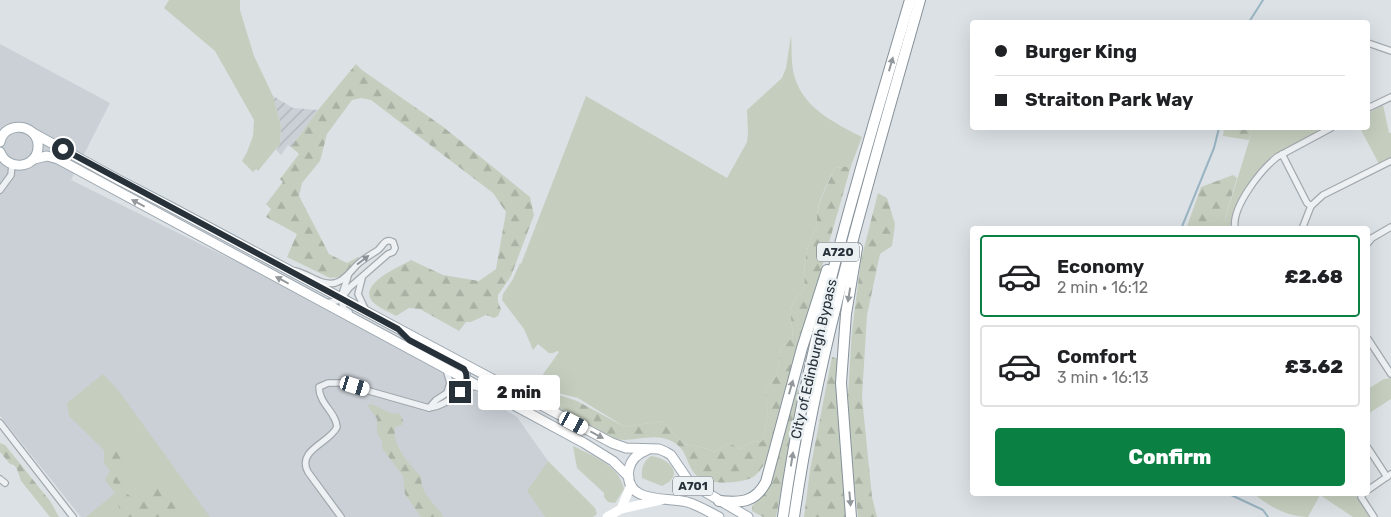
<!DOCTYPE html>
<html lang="en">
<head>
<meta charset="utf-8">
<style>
	:root { --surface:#fff; --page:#f6f6f6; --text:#202124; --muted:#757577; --line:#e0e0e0; --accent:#0b8043 }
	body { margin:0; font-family:Rubik,sans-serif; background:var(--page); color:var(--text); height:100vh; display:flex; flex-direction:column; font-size:19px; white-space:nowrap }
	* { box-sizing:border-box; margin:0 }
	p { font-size:16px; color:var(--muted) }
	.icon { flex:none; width:28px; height:28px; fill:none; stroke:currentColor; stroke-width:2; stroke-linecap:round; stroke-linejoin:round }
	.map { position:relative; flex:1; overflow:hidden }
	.details { position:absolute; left:970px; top:226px; width:400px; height:270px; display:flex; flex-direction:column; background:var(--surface); border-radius:5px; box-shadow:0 5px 20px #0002 }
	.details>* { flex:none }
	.guide { position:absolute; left:970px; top:20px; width:400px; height:110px; border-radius:5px; box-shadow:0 5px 20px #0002; display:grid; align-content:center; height:110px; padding:0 25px; background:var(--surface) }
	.end { position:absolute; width:22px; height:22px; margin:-11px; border:6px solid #27313a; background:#fff; box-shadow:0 0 0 2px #fff }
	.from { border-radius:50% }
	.bubble { position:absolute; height:35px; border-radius:5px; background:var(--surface); box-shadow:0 5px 20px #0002; font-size:16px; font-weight:800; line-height:35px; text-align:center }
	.car { position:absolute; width:15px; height:30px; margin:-15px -8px; border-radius:6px; box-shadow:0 0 4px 1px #0007; background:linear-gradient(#fff 24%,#345 0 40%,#fff 0 76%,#345 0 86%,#fff 0) }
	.guide b { display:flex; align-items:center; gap:18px; height:48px; font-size:19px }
	.guide b+b { border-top:1px solid var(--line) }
	.guide i { width:12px; height:12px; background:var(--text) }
	ul { padding:9px 0 0; list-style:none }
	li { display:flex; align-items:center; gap:15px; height:82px; margin:0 10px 8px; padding:0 15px; border:2px solid var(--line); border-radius:5px }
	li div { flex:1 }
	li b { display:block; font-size:19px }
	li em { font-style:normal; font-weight:800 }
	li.selected { border-color:var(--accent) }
	li>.icon { width:45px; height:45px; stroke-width:1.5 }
	.cta { display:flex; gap:10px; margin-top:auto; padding:10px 25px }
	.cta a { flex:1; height:58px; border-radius:5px; background:var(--accent); color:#fff; font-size:20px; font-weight:800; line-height:58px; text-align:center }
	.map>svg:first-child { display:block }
</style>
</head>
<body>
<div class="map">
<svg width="1391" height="517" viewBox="0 0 1391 517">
	<defs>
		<pattern id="industrial-furrows" width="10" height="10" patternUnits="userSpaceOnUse" patternTransform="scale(1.25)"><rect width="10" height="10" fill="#cad0d6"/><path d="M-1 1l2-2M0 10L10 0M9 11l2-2" fill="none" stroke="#aeb3b8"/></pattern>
		<pattern id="forest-firs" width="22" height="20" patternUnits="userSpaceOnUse" patternTransform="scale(1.25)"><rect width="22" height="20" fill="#c5cebe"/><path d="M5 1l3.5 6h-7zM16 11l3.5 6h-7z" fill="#a9b1a4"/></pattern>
	</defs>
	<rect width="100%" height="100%" fill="#dce1e5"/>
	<path fill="#cad0d6" d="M0,44L110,103L71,180L253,270L448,375L517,417L548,461L528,491L545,517H81L0,416Z"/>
	<path fill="url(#industrial-furrows)" d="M273,96L293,108L318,110L291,147L288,145L281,155L276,150L280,144L281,126Z"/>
	<g fill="#c5cebe">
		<path d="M169,0H240V10L254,56L273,96L281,126L280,144L258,171L256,169L253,172L242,161L247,152L253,136L254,120L215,51L164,8Z"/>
		<path d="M791,35C792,48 791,63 794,75C803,108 833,122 862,137L851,166L835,168C825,189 815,204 817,227C805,244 803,269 805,289C786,305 791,314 793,337L781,348L777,374L765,390L768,415L762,442L753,441L741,449L729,443L716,452L701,447L684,444L662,421L625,427L578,398L534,387L559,352L557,351L553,353H549L538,344L533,350L524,329L502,300L503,294L513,279L520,263L521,264L586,96L727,178L747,142L748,133L747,110L782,78L786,68Z"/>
		<path d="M1383,105L1389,133H1391V158L1379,164L1360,128H1368V113Z"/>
		<path d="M1253,128H1323L1271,157L1242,194L1229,229H1222Z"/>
		<path d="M103,374L118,390L210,517H86L115,493L105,480L110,471L104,463V450L69,416L67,403Z"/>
		<path d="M1391,378V399L1368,414V389L1384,379Z"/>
		<path d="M573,446C593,456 619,465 624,489L615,503L608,502L604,497V493L577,468Z"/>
		<path d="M651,456C669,458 686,475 662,486L642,478C641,468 643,462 651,456Z"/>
		<path d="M548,461L595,508L597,514L593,517H545L527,491Z"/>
		<path d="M1254,494H1355L1370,517H1353L1320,495L1308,517C1288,517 1269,506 1254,494Z"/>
	</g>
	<g fill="url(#forest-firs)">
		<path d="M356,64L362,70L442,126L530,197L534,215L511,276L498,295V302L501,309L498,316L494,318L486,315L471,322H466L459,331L420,309L409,308L396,316C390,312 381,309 375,304C353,286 399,267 411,260L443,275L479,281L496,269L506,212L493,193L371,100L361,98L352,100L327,134L320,161L302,183L299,196L329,254L347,263L358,257L360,259C350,269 344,278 330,278L287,257L297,234L266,217L271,209L266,204L283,182L280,179L299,154L291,147L318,110Z"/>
		<path d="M1224,128H1253L1249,140L1223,136Z"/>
		<path d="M851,166L766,462C762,467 758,474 753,477C742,484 706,485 697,476C685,465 689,448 669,440C650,432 631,444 612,438L550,403L533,388L534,387L577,401L625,427L662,421L684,444L701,447L716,452L729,443L741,449L753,441L762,442L768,415L765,390L777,374L781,348L793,337C791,314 786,305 805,289C803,269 805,244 817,227C815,204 826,189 835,168Z"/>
		<path d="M1233,175L1237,178L1222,229H1186L1201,187Z"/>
		<path d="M878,193L887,198L895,224L892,246L880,254L867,315L862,397L872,497L877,517H858L850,448L848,394L852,331L861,260Z"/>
		<path d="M832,357L839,359L846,517H804L810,470Z"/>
		<path d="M795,389L800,390L776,517H763L752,511V506L764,494L770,483Z"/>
		<path d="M372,404L390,413L400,414L403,420L402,425L395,427C392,447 409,462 421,477C421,496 436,504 444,517H421L405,494L403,476L382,448V441L377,433V419L367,405Z"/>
		<path d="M0,443L5,445L50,501L59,517H50L21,481L17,469L14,465L10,464L0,452Z"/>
		<path d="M119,445L127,494L135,499L161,486L173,491L178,506L174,517H123C117,509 109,465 112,455C113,452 117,448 119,445Z"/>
	</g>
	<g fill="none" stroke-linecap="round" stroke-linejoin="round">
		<g stroke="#99b4c3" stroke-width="2">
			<path d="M1249,22L1263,0"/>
			<path d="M1181,229L1214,148L1219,128"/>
			<path d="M1229,494L1263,510L1268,517"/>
		</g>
		<g stroke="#a2a9ae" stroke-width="8">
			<g id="minor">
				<path d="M1368,43L1391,51"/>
				<path d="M1368,108L1391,97"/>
				<path d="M1282,154L1307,203L1311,206"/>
				<path d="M0,190L11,175L12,165"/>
				<path d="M1235,229C1231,207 1261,170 1277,157L1331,128"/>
				<path d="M1302,229L1311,206L1323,195L1391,161"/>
				<path d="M1368,243L1372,238L1391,227"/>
				<path d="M295,271C309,274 321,286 335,283C346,280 351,270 359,263C365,258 372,254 378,250C384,245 384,238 393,242L395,248L393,252L388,254L349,288L340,300L327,303"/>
				<path d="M348,276C345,288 338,297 344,309L349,312"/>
				<path d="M362,278L358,294L366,311"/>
				<path d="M403,334L409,340L463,369L467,375L466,381"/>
				<path d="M1368,339L1391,374"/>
				<path d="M446,369L450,383L447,393"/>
				<path d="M429,408L436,400L456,387L464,376"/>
				<path d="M0,423L73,517"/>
				<path d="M1368,448L1387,477"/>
				<path d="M0,479L5,483"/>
				<path d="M1368,490L1391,474"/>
				<path d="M1363,494L1361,497L1374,517"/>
				<path d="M341,517L308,472C296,450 330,443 337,427C336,412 319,404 319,387L328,383H341L429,408C451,406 460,384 476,387"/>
			</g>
		</g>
		<g stroke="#9ca7b0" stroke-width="11">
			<g id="primary">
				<path d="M33,133L119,180L169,206L612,443L626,448L659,449L666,452L671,455L690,483L748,517"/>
				<path d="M0,142C4,121 36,123 38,144C40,168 8,173 0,152"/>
				<path d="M34,159L47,156L58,159L584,443L613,461L629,477"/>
				<path d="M647,450C639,453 631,459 629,469C623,504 666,497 687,502C698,505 709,512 719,517"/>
			</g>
		</g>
		<g stroke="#85919a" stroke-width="12">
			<g id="trunk">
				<path d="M719,501C740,503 755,503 766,482L802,348L827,270"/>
				<path d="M783,517C807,341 860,170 910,0"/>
				<path d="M794,517C819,341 872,171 920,0"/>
				<path d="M851,517L841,383L846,314L857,248"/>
			</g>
		</g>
		<use href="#minor" stroke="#eef1f4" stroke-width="5.5"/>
		<g stroke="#fff" stroke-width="9">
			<path d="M621,509L631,485"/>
			<path d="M607,517L621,509L661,500"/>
		</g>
		<use href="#primary" stroke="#fff" stroke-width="9"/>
		<use href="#trunk" stroke="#fff" stroke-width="10"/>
	</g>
	<defs><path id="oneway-solid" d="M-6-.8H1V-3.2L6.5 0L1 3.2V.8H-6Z" transform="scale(1.25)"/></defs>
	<g fill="#93989c">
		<use href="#oneway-solid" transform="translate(891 64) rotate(-74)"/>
		<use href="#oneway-solid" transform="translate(138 203) rotate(-152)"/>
		<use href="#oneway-solid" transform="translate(282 280) rotate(-152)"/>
		<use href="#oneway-solid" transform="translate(849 295) rotate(99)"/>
		<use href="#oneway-solid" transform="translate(791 387) rotate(-74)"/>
		<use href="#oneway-solid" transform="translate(597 435) rotate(28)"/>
		<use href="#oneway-solid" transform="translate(792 459) rotate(-81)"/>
		<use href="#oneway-solid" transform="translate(850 499) rotate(85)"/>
	</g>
	<use fill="#8a9197" href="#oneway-solid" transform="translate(363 260) rotate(-37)"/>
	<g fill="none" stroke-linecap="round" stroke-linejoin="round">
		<path stroke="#27313a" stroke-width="6" d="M63,149L398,329L409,340L464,369C469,376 466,387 460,392"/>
	</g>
	<g text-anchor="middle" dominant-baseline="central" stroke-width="5" stroke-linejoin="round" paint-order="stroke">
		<g fill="#ebf0f3" stroke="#626a72" stroke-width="1">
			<rect x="817" y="242.5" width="42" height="19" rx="4"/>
			<rect x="673" y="476.5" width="40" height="19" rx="4"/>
		</g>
		<g font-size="12" font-weight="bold" fill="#27313a">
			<text x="838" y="252">A720</text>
			<text x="693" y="486">A701</text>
		</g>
		<g font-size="14" fill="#27313a" stroke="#ebf0f3">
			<text transform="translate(814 359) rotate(-77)">City of Edinburgh Bypass</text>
		</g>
	</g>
</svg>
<i class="end from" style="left:63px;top:149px"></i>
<i class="end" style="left:460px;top:392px"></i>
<div class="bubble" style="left:478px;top:375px;width:82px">2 min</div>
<i class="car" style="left:355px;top:386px;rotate:107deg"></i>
<i class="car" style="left:574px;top:423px;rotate:118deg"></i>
<div class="guide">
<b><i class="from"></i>Burger King</b>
<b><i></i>Straiton Park Way</b>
</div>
<section class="details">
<ul>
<li class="selected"><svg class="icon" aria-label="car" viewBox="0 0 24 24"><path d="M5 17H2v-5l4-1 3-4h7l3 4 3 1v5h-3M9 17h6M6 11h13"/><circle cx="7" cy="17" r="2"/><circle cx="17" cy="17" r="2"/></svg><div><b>Economy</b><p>2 min · 16:12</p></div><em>£2.68</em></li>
<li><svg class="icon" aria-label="car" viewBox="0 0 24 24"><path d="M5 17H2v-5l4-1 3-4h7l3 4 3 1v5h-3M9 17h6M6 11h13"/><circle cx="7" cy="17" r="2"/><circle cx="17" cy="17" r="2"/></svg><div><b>Comfort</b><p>3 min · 16:13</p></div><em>£3.62</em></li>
</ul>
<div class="cta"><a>Confirm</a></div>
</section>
</div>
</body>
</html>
